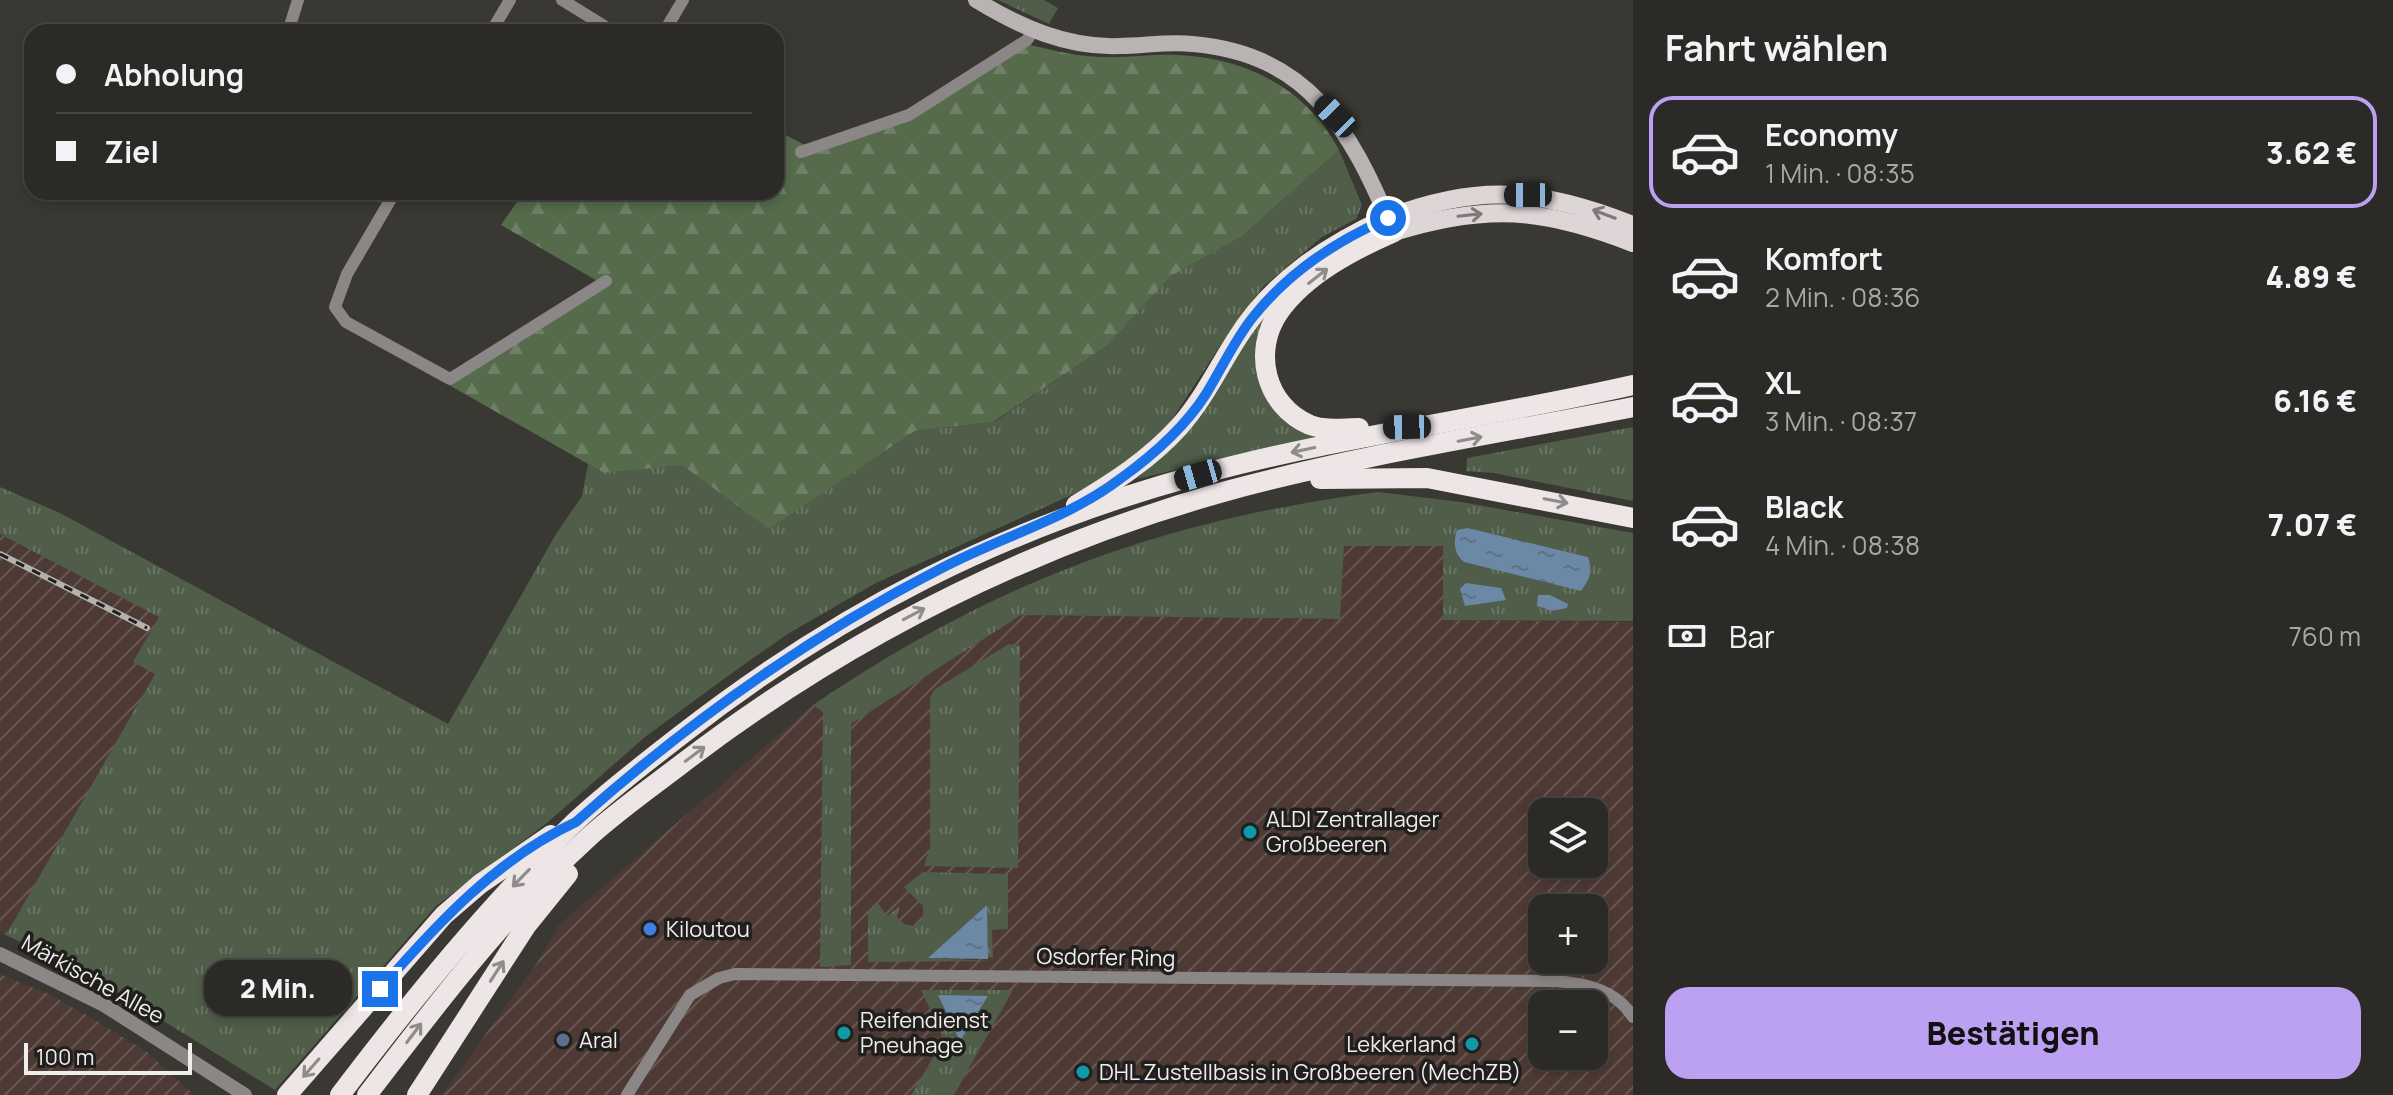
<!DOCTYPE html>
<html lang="de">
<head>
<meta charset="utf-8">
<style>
	:root { --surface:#2b2a26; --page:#33322e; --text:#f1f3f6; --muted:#a6a7a7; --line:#474643; --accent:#bca0f2 }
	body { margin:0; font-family:Manrope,sans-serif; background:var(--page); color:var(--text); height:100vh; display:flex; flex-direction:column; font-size:30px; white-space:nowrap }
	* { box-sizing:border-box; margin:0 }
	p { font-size:26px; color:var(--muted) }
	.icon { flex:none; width:44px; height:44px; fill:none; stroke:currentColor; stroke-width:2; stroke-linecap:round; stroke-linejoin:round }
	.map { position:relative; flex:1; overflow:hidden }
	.drawer { display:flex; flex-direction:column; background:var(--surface); width:760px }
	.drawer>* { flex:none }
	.top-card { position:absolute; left:24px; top:24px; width:760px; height:176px; border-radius:24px; box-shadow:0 4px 12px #0003,0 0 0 2px var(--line); display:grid; align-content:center; height:176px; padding:0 32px; background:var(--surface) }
	.controls { position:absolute; left:1528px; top:798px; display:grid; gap:16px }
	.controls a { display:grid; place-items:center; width:80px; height:80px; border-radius:16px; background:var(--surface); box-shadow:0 4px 12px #0003,0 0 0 2px var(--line); font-size:40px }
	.scale { position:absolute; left:24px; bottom:20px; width:168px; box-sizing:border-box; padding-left:8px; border:4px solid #efeeea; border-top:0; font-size:22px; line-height:28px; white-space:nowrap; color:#efeeea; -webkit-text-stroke:6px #201f1d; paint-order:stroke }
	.end { position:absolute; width:36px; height:36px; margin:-18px; border:10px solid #1a73e8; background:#fff; box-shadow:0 0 0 4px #fff }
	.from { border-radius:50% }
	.bubble { position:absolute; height:56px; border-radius:24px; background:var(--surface); box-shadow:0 4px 12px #0003,0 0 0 2px var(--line); font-size:26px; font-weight:800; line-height:56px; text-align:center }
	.car { position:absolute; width:24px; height:48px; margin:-24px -12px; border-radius:10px; box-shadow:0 0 6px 2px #0007; background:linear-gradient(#222 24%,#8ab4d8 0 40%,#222 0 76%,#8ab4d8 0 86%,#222 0) }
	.top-card b { display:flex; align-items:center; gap:28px; height:76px; font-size:30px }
	.top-card b+b { border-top:2px solid var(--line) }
	.top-card i { width:20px; height:20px; background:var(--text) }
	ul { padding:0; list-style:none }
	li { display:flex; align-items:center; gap:24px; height:112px; margin:0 16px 12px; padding:0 16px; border:4px solid transparent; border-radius:24px }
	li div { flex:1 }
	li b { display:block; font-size:30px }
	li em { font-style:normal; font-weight:800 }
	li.active { border-color:var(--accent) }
	li>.icon { width:72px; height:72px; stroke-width:1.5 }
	h2 { padding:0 32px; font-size:36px; line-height:96px }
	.pay { display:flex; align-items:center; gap:20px; height:88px; padding:0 32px; font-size:30px }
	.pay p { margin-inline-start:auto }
	.button { display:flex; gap:16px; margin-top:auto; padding:16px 32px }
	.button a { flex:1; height:92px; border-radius:24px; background:var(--accent); color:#111; font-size:32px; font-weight:800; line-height:92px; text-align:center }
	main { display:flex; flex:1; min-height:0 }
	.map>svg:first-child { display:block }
</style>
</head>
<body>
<main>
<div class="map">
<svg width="1633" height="1095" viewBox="0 0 1633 1095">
	<defs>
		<pattern id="industrial-furrows" width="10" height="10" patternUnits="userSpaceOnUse" patternTransform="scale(2)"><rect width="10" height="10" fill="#4e3a35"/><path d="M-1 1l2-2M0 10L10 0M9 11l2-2" fill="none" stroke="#685752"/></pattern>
		<pattern id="grass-tufts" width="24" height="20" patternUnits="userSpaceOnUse" patternTransform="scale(2)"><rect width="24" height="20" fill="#4f5d49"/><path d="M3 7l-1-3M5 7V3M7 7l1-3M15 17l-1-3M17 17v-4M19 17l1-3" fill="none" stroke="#697563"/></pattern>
		<pattern id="forest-firs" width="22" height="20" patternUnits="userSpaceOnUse" patternTransform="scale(2)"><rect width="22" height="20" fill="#556b4c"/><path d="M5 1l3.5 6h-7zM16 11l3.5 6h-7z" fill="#6e8066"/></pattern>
		<pattern id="water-ripples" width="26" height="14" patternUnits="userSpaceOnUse" patternTransform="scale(2)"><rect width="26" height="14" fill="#6b88a5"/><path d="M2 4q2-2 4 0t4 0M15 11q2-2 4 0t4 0" fill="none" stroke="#5f7184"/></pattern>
	</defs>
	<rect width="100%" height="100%" fill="#393832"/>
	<g fill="url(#industrial-furrows)" fill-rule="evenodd">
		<path d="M0,534L159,616L156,674L6,935L0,933Z"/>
		<path d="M1344,546H1444L1443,620L1633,622V1095H442L537,963L559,925L813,705L852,723L1021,615L1340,619ZM1542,812H1594V864H1542ZM1542,908H1594V960H1542ZM1542,1004H1594V1056H1542Z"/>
		<path d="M0,974L51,995L100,1023L147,1052L194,1095H0Z"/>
	</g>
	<g fill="url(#grass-tufts)" fill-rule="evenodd">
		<path d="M998,0H1044L1058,8L1049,24Z"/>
		<path d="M1339,150L1362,205L1356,219L1322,237L1264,286L1237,320L1167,427L1132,460L1094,485L876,583L789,633L732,673L645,737L547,823L436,906L275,1090L86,973L6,935L155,674L133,662L159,617L0,534V487L60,513L448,724L556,534L582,496L588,464L604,473L682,464L769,528L915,431L994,422L1107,346L1171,276L1241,237Z"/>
		<path d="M1311,274L1258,363L1319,436L1137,479L1185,433L1267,308Z"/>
		<path d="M1633,427V501L1494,473L1466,471L1467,458Z"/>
		<path d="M1378,492L1461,502L1633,533V621L1443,620V546H1344L1340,619L1021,615L851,724V965L820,967L823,712L813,705C994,582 1162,520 1378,492ZM1468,528L1588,557L1488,567L1464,562Z"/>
		<path d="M1009,644L1020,646L1018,868L924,866L930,848V697L935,689Z"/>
		<path d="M923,872L1008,874V929L992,930L993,958L988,957L987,906L929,958L993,961L868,962V913L878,903L887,916L899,907L897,917L904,924L914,926L923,919V906L904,887Z"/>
		<path d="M921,990H1013L954,1095H911L944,1039Z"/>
	</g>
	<path fill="url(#forest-firs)" d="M1022,43C1047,49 1073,56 1100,57C1126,58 1153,54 1179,55C1247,58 1308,90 1339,150L1241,237L1171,276L1107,346L993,422L915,431L769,529L682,465L604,473L449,385L606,286L501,225L524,192H776V130L803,144H816L908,115Z"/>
	<g fill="url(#water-ripples)">
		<path d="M1468,528L1588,557C1593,571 1590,579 1581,591L1464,562C1454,554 1453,542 1457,530Z"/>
		<path d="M1466,583L1501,588L1506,600L1465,606L1460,589Z"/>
		<path d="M1538,595H1550L1568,604L1567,608L1551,611L1537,606Z"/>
		<path d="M987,905L988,959L928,958Z"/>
		<path d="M938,995L988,996L960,1041Z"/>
	</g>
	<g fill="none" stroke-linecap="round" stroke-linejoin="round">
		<g stroke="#8b8787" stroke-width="12">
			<path d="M562,0L614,32"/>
			<path d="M288,32L298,0"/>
			<path d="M491,32L510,0"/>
			<path d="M664,32L683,0"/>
			<path d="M801,152L909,115L1027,40L1033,31"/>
			<path d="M395,192L347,274L335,307L346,322L450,379L606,281"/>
			<path d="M627,1095L690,995L719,978L735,974L1557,981C1587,984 1616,990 1633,1017"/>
		</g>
		<path stroke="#8b8787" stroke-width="14" d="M0,954L104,1005L245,1095"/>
		<path stroke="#bab3b3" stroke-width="16" d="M976,0C1020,27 1067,48 1119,46C1144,46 1168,41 1193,44C1309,54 1350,130 1391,226"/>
		<g stroke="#ded6d6" stroke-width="18">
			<path d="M1388,218C1482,182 1541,190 1633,225"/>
			<path d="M1394,232C1487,203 1543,208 1633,243"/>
		</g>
		<g stroke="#eee6e6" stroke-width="20">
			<path d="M1359,428C1343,428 1326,431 1310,425C1265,406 1252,351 1279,312C1305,275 1353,250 1394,232"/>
			<path d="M1320,479L1427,478L1633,518"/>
			<path d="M1076,505C1114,482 1149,460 1179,427C1203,400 1217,370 1236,340C1272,282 1328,245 1388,218"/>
			<path d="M287,1095L444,915L480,884L551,835"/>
			<path d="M340,1095C413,999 488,906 575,822C608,791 645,763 681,735C840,611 1003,528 1198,475C1341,436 1488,418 1633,385"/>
			<path d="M367,1095C436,1005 506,912 591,835C619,810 650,788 679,766C843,640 1024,548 1223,492C1357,455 1497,434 1633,407"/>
			<path d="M417,1095L526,926L568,874"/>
		</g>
		<g stroke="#b3b2ad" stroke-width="6">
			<path id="rail" d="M0,554L147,628"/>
		</g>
		<use href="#rail" stroke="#201f1d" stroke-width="3" stroke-dasharray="9" stroke-linecap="butt"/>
	</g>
	<defs><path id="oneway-shaft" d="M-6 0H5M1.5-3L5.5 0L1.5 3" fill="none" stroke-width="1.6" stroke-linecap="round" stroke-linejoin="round" transform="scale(2)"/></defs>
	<g stroke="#7f7a7a">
		<use href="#oneway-shaft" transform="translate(1604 214) rotate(-159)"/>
		<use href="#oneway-shaft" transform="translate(1470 215) rotate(-6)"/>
	</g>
	<g stroke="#918c8c">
		<use href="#oneway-shaft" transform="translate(1318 276) rotate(-38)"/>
		<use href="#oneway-shaft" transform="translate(1470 439) rotate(-11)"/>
		<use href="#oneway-shaft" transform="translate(1303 450) rotate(168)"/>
		<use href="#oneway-shaft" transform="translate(1556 501) rotate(11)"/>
		<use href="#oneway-shaft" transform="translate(914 614) rotate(-28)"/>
		<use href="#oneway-shaft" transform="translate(695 754) rotate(-37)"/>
		<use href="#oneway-shaft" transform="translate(521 878) rotate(134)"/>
		<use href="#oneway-shaft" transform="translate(497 971) rotate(-57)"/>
		<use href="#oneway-shaft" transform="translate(414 1033) rotate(-53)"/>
		<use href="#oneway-shaft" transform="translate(311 1068) rotate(131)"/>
	</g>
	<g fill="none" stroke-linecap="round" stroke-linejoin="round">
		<path stroke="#1a73e8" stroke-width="10" d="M380,989C437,924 495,860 576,822C687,723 809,636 942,568C1001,537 1067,519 1120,479C1152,456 1185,427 1206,394C1222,368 1234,341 1253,317C1290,271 1335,242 1388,218"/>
	</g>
	<g fill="#0f9aa8" stroke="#201f1d" stroke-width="3">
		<circle cx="1250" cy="832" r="8"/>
		<circle cx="844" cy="1033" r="8"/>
		<circle cx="1472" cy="1044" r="8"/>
		<circle cx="1083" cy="1072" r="8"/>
	</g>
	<circle fill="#3f7fe0" stroke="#201f1d" stroke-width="3" cx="650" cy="929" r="8"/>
	<circle fill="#5c6f8a" stroke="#201f1d" stroke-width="3" cx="563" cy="1040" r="8"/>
	<g text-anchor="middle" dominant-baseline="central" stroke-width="7" stroke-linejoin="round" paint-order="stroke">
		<g font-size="22" fill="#efeeea" stroke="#201f1d" text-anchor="start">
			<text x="1266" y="819">ALDI Zentrallager<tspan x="1266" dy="25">Großbeeren</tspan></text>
			<text x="666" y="929">Kiloutou</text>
			<text x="860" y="1020">Reifendienst<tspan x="860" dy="25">Pneuhage</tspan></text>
			<text x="579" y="1040">Aral</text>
			<text x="1456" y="1044" text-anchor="end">Lekkerland</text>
			<text x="1099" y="1072">DHL Zustellbasis in Großbeeren (MechZB)</text>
		</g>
		<g font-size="22" fill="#efeeea" stroke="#201f1d">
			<text transform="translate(1106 957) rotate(1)">Osdorfer Ring</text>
			<text transform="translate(93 979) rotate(29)">Märkische Allee</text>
		</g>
	</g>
</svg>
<div class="controls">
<a><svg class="icon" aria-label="layers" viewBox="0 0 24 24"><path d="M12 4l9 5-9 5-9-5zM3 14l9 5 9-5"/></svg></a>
<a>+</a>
<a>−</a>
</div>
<div class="scale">100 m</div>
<i class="end from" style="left:1388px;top:218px"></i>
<i class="end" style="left:380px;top:989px"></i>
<div class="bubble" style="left:204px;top:960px;width:148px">2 Min.</div>
<i class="car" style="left:1335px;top:116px;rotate:316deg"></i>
<i class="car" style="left:1528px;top:195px;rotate:270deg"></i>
<i class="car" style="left:1407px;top:427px;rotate:269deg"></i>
<i class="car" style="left:1198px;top:475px;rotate:254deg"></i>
<div class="top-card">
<b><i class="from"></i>Abholung</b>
<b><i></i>Ziel</b>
</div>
</div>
<section class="drawer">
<h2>Fahrt wählen</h2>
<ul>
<li class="active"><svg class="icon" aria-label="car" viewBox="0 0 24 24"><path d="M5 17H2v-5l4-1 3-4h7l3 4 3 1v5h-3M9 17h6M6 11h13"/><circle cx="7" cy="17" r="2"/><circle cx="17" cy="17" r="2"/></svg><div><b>Economy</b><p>1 Min. · 08:35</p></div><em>3.62 €</em></li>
<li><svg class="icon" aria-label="car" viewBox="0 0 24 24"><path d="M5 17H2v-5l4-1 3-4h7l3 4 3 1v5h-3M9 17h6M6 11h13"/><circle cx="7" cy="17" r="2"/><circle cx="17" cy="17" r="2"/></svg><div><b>Komfort</b><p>2 Min. · 08:36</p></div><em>4.89 €</em></li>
<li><svg class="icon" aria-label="car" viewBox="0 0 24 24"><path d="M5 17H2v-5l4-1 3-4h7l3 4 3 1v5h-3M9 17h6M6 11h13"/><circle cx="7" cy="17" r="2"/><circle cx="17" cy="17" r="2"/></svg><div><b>XL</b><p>3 Min. · 08:37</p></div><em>6.16 €</em></li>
<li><svg class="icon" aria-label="car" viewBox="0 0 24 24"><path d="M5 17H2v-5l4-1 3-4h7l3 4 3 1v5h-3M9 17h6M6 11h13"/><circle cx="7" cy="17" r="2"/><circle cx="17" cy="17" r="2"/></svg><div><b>Black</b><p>4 Min. · 08:38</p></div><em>7.07 €</em></li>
</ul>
<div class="pay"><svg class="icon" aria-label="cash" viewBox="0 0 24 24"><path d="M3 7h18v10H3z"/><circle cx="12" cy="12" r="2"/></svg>Bar<p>760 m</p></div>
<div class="button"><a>Bestätigen</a></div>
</section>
</main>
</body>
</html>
